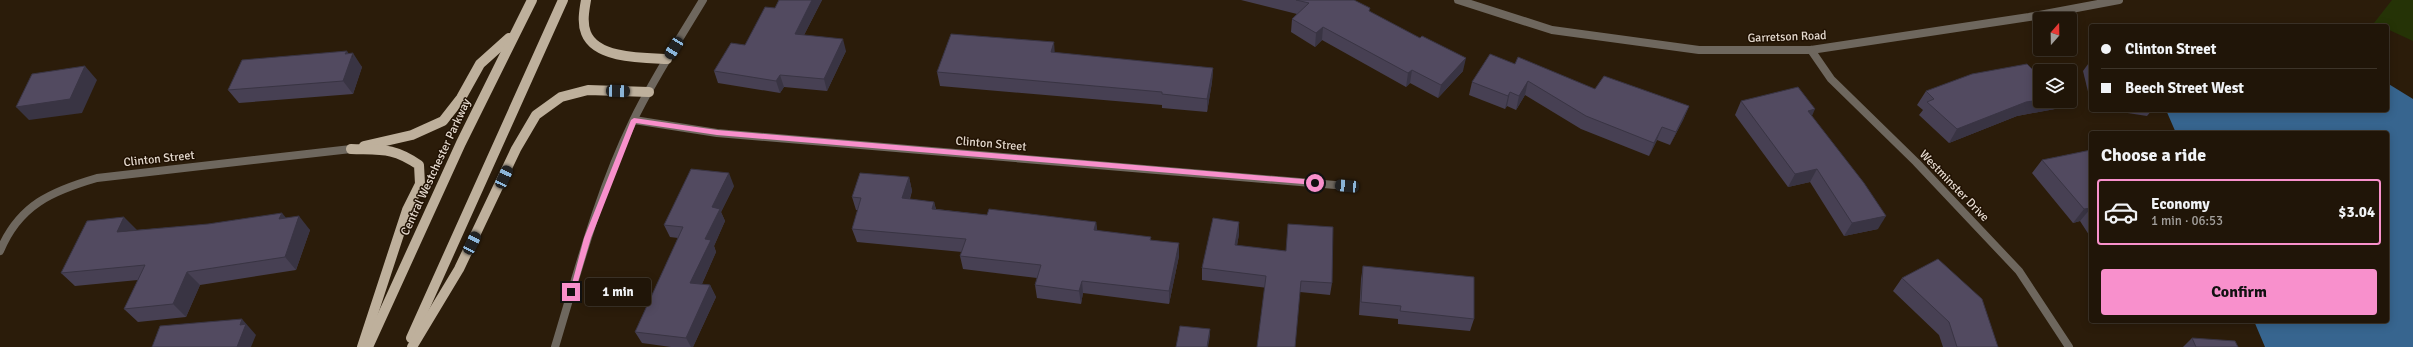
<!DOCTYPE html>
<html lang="en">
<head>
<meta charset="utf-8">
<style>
	:root { --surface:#201508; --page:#281e12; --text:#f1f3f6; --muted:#a29f9c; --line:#3d3429; --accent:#f890cc }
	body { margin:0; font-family:Signika,sans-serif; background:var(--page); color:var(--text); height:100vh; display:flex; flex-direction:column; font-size:15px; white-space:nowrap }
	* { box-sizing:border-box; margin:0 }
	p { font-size:13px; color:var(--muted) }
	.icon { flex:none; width:22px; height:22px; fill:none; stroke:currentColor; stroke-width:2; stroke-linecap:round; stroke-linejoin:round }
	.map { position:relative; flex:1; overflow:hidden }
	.sheet { position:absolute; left:2089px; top:131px; width:300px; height:192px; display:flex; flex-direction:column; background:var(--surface); border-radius:4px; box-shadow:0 2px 10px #0003,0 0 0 1px var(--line) }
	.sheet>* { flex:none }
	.top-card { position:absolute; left:2089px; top:24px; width:300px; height:88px; border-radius:4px; box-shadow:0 2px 10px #0003,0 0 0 1px var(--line); display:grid; align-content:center; height:88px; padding:0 12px; background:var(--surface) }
	.needle { width:26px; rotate:20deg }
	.fabs { position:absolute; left:2033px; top:12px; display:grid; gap:8px }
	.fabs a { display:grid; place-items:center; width:44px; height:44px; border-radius:4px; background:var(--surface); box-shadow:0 2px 10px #0003,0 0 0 1px var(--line); font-size:20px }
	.end { position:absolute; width:18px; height:18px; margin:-9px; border:5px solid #f890cc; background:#111; box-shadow:0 0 0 2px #111 }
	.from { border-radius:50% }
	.bubble { position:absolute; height:28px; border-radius:4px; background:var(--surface); box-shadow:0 2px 10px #0003,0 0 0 1px var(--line); font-size:13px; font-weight:700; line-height:28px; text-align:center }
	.car { position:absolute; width:12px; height:24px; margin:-12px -6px; border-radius:5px; box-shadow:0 0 3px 1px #0007; background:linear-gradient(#222 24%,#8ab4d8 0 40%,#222 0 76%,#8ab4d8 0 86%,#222 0) }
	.top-card b { display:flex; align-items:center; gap:14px; height:38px; font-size:15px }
	.top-card b+b { border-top:1px solid var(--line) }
	.top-card i { width:10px; height:10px; background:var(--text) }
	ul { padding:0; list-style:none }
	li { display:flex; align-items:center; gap:12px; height:66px; margin:0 8px 6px; padding:0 4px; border:2px solid transparent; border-radius:4px }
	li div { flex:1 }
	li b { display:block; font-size:15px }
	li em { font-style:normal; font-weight:700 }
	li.active { border-color:var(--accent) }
	li>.icon { width:36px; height:36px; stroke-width:1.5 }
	h2 { padding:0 12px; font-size:18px; line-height:48px }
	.cta { display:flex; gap:8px; margin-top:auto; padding:8px 12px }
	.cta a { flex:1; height:46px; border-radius:4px; background:var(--accent); color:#111; font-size:16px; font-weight:700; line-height:46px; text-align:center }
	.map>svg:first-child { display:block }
</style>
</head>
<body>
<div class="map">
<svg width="2413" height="347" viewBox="0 0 2413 347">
	<rect width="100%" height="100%" fill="#2b1c0a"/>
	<path fill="#253306" d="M2392,0H2413V41L2387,29V26L2374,23Z"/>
	<path fill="#37658f" d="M2387,83L2413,99V347H2265L2254,321H2387V133H2176L2166,110H2387Z"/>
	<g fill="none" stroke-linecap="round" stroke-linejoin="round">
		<g stroke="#6e675e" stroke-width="8">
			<path d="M1458,0L1552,30L1699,50H1811L2029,17L2119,0"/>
			<path d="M1811,50L1831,79L1916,162L2019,271L2069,347"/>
			<path d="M634,120L717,133L1347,186"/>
			<path d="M0,251C19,205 52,191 97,178L351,149"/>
		</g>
		<path stroke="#6e675e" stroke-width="8" d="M555,347C578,271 598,193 633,121C653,79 679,40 703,0"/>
		<g stroke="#beb09c" stroke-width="10">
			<path d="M586,0C584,11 582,23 586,33C596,59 644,58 667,59"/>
			<path d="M364,146L412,135L443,121L461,98L480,64L509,38"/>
			<path d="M351,149C381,150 393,147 419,165L420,184L407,210L362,347"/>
			<path d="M411,338L563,0"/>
			<path d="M368,347L461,143L532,0"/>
			<path d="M412,347L459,269L516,149L536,115L561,97L588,90L649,92"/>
		</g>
	</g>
	<g fill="#474053">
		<path d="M779,0H822L804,35L846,51L827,91L784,87L780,93L718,83L714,71L745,45L775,8Z"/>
		<path d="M1241,0H1354L1369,11L1463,71L1438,98L1410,83L1406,87L1322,40L1315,47L1291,32L1292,19L1297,14Z"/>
		<path d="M1055,53L1213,68L1212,82L1207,112L1162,108V105L940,86L937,72Z"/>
		<path d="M349,54L362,67L353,94L239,103L228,90Z"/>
		<path d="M2091,60V104L2083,71Z"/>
		<path d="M1515,64L1595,89L1689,106L1683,120L1670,145L1657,140L1649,156L1581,129L1525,95L1516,110L1507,106L1505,109L1469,95L1472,82Z"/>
		<path d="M1926,91L2040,101H2060L2055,109L2017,116L1949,143L1919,115L1923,110L1917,105Z"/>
		<path d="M1741,101L1812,116L1878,229L1844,236L1810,182L1788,187L1735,115Z"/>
		<path d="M2108,110H2152L2147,116Z"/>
		<path d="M2091,150V238L2080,221L2073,223L2032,173L2042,160Z"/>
		<path d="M909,177L912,191L910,199L934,202L936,209L987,215L1096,222L1097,231L1151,237V240L1179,256L1169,304L1083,293L1081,304L1037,298L1035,285L1037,278L963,269L960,256L962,252L857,242L852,229L858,210H856L852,197Z"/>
		<path d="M734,186L721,212L725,221L714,246L716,252L702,284L710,285L716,297L693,347H671L642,343L635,332L678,238L670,237L664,225Z"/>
		<path d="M286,218L310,230L296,270L200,285L186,317L138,322L124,309L138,280L75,286L61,273L137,230Z"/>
		<path d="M1239,222V234L1237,245L1332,283L1330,295L1300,292L1202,280V268Z"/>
		<path d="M1363,266L1474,319L1470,331L1398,324V319L1359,315L1361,279Z"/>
		<path d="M1902,278L1998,347H1943L1939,335L1893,291Z"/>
		<path d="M2192,338L2238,347H2183Z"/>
	</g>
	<g fill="#393443">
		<path d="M812,0H822L799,45L795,34Z"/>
		<path d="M1323,27L1322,40L1315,47L1316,33Z"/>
		<path d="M843,39L846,51L827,91L824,79Z"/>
		<path d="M1054,42L1055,56L1051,52Z"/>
		<path d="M347,51L352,58L353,53L362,67L353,94L343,81L345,54Z"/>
		<path d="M1466,58L1463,71L1438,98L1441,85Z"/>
		<path d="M85,66L97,80L82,113L29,120L16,107Z"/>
		<path d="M1213,68L1212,82L1207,112V99Z"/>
		<path d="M1412,70L1410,83L1406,87L1408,73Z"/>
		<path d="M780,75L784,87L780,93L776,81Z"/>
		<path d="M1528,81L1525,95L1516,110L1519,96Z"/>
		<path d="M1510,92L1507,106L1505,109L1508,96Z"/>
		<path d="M2040,100V101H2060L2055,109L2017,116L1949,143L1957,129L2026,102Z"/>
		<path d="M1689,106L1683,120L1670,145L1676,132Z"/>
		<path d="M1815,109L1809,123L1808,111Z"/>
		<path d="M1662,127L1657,140L1649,156L1654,143Z"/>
		<path d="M1817,169L1810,182L1788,187L1795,174Z"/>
		<path d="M729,173L734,186L721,212L725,221L714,246L716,252L697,295L690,283L705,239L712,207Z"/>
		<path d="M909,177L912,191L905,211L902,198Z"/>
		<path d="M934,202L937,215L932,209Z"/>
		<path d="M2091,208L2080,221L2073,223L2084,209Z"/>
		<path d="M282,213L293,226L279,219Z"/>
		<path d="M299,216L310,230L296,270L285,257Z"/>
		<path d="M1886,216L1878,229L1844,236L1852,223Z"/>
		<path d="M124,217L137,230L117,232Z"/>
		<path d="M1096,222L1098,235L1094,230Z"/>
		<path d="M1239,222V234L1235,257V245Z"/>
		<path d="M1179,243V256L1169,304V291Z"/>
		<path d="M187,272L200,285L186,317L173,304Z"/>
		<path d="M1082,281L1083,293L1081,304L1079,291Z"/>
		<path d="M710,285L716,297L693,347H691L686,338Z"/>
		<path d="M242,319L256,335L251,347H237L240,325Z"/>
		<path d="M1210,329V336L1208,347H1207Z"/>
	</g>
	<g fill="#524a60" stroke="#393443">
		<path d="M779,0H812L795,34L843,39L824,79L780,75L776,81L714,71L731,43L745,45L765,7L775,8Z"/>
		<path d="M1296,0H1354L1370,8L1369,11L1420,38L1422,36L1466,58L1441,85L1412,70L1408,73L1323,27L1316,33L1292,19L1309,3Z"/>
		<path d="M951,34L1054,42L1051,52L1213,68L1207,99L1162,94V92L937,72Z"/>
		<path d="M347,51L345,54L353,53L343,81L228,90L242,60Z"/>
		<path d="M1490,54L1515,64L1518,57L1595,89L1604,76L1689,106L1676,132L1662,127L1654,143L1586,116L1528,81L1519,96L1510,92L1508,96L1472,82Z"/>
		<path d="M2027,64L2032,69L2039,68L2042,71H2040V100L2026,102L1957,129L1927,102L1934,99L1926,91L1972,74Z"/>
		<path d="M85,66L70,99L16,107L32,74Z"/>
		<path d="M1798,87L1815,109L1808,111L1864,183L1886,216L1852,223L1817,169L1795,174L1741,101Z"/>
		<path d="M2091,150V208L2084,209L2042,160Z"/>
		<path d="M691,169L729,173L712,207L720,209L705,239L711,240L690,283L710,285L686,338L635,332L683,227L664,225Z"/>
		<path d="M860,173L909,177L902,198L934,202L932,209L987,215L989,209L1096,222L1094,230L1151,237L1150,240L1179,243L1169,291L1082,281L1079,291L1035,285L1041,265L960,256L966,239L852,229L861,198L852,197Z"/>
		<path d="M282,213L279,219L299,216L285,257L187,272L173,304L124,309L145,265L61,273L87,221L124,217L117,232L208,224Z"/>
		<path d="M1213,218L1239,222L1235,245L1286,251L1288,224L1333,227L1332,283L1301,281L1295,347H1257L1266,276L1202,268Z"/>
		<path d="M1938,259L1982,299L1998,347H1957L1949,322L1902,278Z"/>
		<path d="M1363,266L1474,277V319L1400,311L1401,306L1361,302Z"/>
		<path d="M242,319L240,325L246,324L237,347H152L160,326Z"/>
		<path d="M1180,326L1210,329L1207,347H1176Z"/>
		<path d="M2192,338L2235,341L2238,347H2196Z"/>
	</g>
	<path fill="#f890cc" d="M634,118L717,130L1315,180L1319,183L1315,185L717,135L636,123L591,238L575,292L569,295L584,238L631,120Z"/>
	<g text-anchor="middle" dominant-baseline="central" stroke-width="3" stroke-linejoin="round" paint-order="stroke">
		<g font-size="12" fill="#e5dacf" stroke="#211203">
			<text transform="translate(1787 37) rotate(-2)">Garretson Road</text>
			<text transform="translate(991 144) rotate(5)">Clinton Street</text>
			<text transform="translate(159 159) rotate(-6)">Clinton Street</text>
			<text transform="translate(436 167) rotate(-65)">Central Westchester Parkway</text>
			<text transform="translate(1954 186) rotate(46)">Westminster Drive</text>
		</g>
	</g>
</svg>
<div class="fabs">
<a><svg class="needle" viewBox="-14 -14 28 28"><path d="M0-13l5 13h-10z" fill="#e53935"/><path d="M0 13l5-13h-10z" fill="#a29f9c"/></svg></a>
<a><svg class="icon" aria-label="layers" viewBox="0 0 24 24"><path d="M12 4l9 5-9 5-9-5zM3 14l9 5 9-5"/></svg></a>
</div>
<i class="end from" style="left:1315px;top:183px"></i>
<i class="end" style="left:571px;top:292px"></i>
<div class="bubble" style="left:585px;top:278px;width:66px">1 min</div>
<i class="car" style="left:674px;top:48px;rotate:212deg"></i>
<i class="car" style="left:618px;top:91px;rotate:92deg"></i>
<i class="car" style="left:504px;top:177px;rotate:25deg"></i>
<i class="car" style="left:1347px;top:186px;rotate:275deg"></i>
<i class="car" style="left:472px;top:243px;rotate:26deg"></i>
<div class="top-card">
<b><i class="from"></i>Clinton Street</b>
<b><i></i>Beech Street West</b>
</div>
<section class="sheet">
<h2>Choose a ride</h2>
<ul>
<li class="active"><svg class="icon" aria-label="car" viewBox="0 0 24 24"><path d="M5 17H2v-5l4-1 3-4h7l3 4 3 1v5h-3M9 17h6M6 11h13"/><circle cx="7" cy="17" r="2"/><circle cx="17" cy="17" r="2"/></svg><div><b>Economy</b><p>1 min · 06:53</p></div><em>$3.04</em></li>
</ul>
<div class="cta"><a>Confirm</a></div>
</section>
</div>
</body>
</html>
